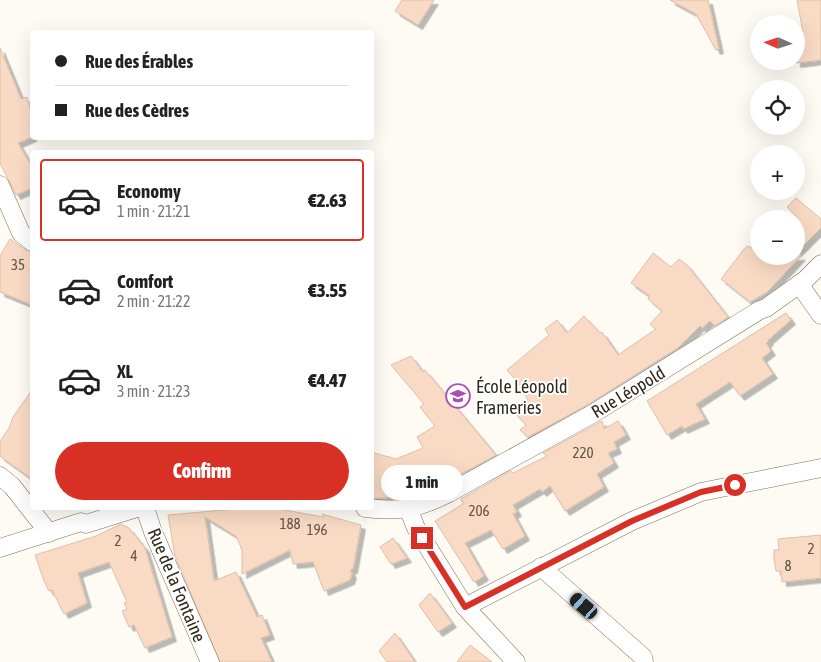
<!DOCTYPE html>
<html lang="en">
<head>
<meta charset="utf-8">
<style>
	:root { --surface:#fff; --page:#f6f6f6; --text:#222; --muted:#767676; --line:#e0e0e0; --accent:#d93025 }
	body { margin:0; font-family:"Asap Condensed",sans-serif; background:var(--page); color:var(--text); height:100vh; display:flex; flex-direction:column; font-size:19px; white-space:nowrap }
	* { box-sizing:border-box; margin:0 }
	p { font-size:16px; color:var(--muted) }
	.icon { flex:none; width:28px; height:28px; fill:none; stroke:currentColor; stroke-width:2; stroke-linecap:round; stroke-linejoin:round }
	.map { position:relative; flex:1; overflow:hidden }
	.side { position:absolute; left:30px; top:150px; width:344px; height:360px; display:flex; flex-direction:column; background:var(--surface); border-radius:5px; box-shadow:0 5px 20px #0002 }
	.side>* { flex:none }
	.guide { position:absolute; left:30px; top:30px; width:344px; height:110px; border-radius:5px; box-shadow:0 5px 20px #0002; display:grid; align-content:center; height:110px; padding:0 25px; background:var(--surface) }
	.needle { width:32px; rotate:273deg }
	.fabs { position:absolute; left:750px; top:15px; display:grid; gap:10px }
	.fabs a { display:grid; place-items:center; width:55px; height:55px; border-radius:50%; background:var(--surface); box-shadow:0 5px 20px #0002; font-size:25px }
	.end { position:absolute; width:22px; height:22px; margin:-11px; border:6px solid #d93025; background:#fff; box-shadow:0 0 0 2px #fff }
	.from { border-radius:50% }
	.bubble { position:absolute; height:35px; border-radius:18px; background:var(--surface); box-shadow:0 5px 20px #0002; font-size:16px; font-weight:800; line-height:35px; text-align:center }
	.car { position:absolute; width:15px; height:30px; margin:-15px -8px; border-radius:6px; box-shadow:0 0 4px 1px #0007; background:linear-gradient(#222 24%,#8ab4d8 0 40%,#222 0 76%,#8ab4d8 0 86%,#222 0) }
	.guide b { display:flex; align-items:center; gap:18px; height:48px; font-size:19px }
	.guide b+b { border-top:1px solid var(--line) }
	.guide i { width:12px; height:12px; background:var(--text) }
	ul { padding:9px 0 0; list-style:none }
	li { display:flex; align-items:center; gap:15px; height:82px; margin:0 10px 8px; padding:0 15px; border:2px solid transparent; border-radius:5px }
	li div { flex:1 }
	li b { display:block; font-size:19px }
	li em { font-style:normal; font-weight:800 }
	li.selected { border-color:var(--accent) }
	li>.icon { width:45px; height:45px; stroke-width:1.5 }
	.primary-button { display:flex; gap:10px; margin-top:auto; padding:10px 25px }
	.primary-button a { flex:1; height:58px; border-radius:30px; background:var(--accent); color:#fff; font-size:20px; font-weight:800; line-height:58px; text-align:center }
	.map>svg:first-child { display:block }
</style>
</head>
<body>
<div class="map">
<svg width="821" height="662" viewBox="0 0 821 662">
	<defs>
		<filter id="shadow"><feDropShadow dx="4.5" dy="4.5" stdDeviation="0" flood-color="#0004"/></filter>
	</defs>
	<rect width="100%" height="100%" fill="#fefbf4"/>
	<g fill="#f9dac4" stroke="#ddbfa9" filter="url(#shadow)">
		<path d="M402,0H434L418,25L395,11Z"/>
		<path d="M670,0H708L719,49L716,50L696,14Z"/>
		<path d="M797,0H821V60L796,63V34L803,32Z"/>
		<path d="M0,48L21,99L27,97L32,115V137L18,143L32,167V188L16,195L0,163Z"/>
		<path d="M796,198L821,219V228L796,253V216L787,207Z"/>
		<path d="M10,239L26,250L32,252V305L0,292V256Z"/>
		<path d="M754,245L759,250V256H801L767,292L750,302L721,279L744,249L748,246L752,248Z"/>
		<path d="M653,253L671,267L679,259L687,265L728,317L715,326L710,321L702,328L700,326L679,347L589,404L528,437L520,430L526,425L512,410L528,400L521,386L507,370L549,335L545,329L557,320L567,333L584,316L600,333L602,332L618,355L656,329L650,324L662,311L648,299L650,296L631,283Z"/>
		<path d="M786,313L791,320L768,340L769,341L766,343L771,351L762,358L773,374L740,396L730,382L696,404L705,419L683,429L682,426L667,435L647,401Z"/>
		<path d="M411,356L423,372L425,370L496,455L439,486L413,495L382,498H371V452L396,459L423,448L417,437L435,426L420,407L424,404L391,365Z"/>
		<path d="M32,390V479L0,456V441L9,428L13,417Z"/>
		<path d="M602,421L604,429L618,421L626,435L614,442L617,449L608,453L614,463L597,474L604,487L565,511L550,486L542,492L540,489L513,505L517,512L513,514L525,536L503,549L491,530L465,543L484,576L474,582L435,521L463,504L461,499L511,471L513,473L547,456L543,453Z"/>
		<path d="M235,509H279L324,517L322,514L361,525L353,569L350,570L352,574L350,580L324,591L313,562L293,564L290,550L242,574V550L236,536L205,517L214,581L236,572L257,617L262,615L270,635L261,638L272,662H220L175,556L168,515Z"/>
		<path d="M121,524L129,528L145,548L172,637L145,648L134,625L129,627L122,611L127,609L124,603L127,602L109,562L78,573L87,603L64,614L52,590L49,591L44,581L35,555L96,536Z"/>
		<path d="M821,535V578L782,582L781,571H776L774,559V550H779L778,539Z"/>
		<path d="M393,538L407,558L391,564L380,547Z"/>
		<path d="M430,593L452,623L438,632L419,605Z"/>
		<path d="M395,633L415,662H387L379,651Z"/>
		<path d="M470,645L492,662H457Z"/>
	</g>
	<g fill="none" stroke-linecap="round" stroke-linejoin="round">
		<g stroke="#817155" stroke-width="19">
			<g id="minor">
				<path d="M0,185L21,233L32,242"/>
				<path d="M799,284L821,315"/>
				<path d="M0,476L12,486L49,533"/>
				<path d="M145,508L153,532L210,662"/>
				<path d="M365,508C400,512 417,509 449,493L594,413L760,310L766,308L805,280L821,264"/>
				<path d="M408,508L416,528L465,607L516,662"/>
				<path d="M0,548L81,522L86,524L137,508"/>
				<path d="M541,567L643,657L644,662"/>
				<path d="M465,607L632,521L701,492L821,468"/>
			</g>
		</g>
		<use href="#minor" stroke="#fff" stroke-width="18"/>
	</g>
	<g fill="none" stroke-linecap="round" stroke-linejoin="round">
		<path stroke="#d93025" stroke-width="6" d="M422,538L465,607L632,521L701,492L735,485"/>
	</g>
	<defs>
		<g id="school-ring" transform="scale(1.25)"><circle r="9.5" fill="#fff" stroke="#a94db8" stroke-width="1.5"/><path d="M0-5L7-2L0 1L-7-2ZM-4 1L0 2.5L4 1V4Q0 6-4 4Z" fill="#a94db8"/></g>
	</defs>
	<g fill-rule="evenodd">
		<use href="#school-ring" x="458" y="396"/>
	</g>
	<g text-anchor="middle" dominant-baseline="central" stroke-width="4" stroke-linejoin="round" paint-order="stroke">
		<g font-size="15" fill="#625547">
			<text x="18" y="264">35</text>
			<text x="583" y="452">220</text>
			<text x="479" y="510">206</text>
			<text x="290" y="523">188</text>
			<text x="317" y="529">196</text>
			<text x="118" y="540">2</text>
			<text x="811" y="548">2</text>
			<text x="134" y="555">4</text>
			<text x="788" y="565">8</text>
		</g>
		<g font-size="18" fill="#30291d" stroke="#fff" text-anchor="start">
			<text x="476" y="386">École Léopold<tspan x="476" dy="21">Frameries</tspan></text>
		</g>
		<g font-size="18" fill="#30291d" stroke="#fff">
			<text transform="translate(628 392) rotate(-31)">Rue Léopold</text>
			<text transform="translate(177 585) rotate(67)">Rue de la Fontaine</text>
		</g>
	</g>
</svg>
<div class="fabs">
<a><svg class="needle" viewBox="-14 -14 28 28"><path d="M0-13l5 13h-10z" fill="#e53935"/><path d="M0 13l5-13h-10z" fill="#767676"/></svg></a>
<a><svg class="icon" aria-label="locate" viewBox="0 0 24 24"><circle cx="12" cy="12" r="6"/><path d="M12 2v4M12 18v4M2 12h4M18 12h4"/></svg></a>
<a>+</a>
<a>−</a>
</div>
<i class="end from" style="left:735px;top:485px"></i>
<i class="end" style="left:422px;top:538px"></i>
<div class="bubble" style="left:381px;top:465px;width:82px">1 min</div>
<i class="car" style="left:584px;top:606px;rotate:311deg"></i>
<div class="guide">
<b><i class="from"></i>Rue des Érables</b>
<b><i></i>Rue des Cèdres</b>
</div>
<section class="side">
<ul>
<li class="selected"><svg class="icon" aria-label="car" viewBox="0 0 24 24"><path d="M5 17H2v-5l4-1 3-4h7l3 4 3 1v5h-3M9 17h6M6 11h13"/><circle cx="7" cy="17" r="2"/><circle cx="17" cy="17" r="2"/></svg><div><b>Economy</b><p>1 min · 21:21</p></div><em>€2.63</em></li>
<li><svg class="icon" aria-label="car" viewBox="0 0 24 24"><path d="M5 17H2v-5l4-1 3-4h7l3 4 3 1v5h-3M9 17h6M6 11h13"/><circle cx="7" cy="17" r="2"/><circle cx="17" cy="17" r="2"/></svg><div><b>Comfort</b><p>2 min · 21:22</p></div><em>€3.55</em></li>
<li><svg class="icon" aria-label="car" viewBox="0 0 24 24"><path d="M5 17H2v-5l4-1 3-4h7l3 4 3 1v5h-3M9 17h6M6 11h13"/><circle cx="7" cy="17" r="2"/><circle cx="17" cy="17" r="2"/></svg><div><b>XL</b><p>3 min · 21:23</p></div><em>€4.47</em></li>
</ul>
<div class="primary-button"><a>Confirm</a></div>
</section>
</div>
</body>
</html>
